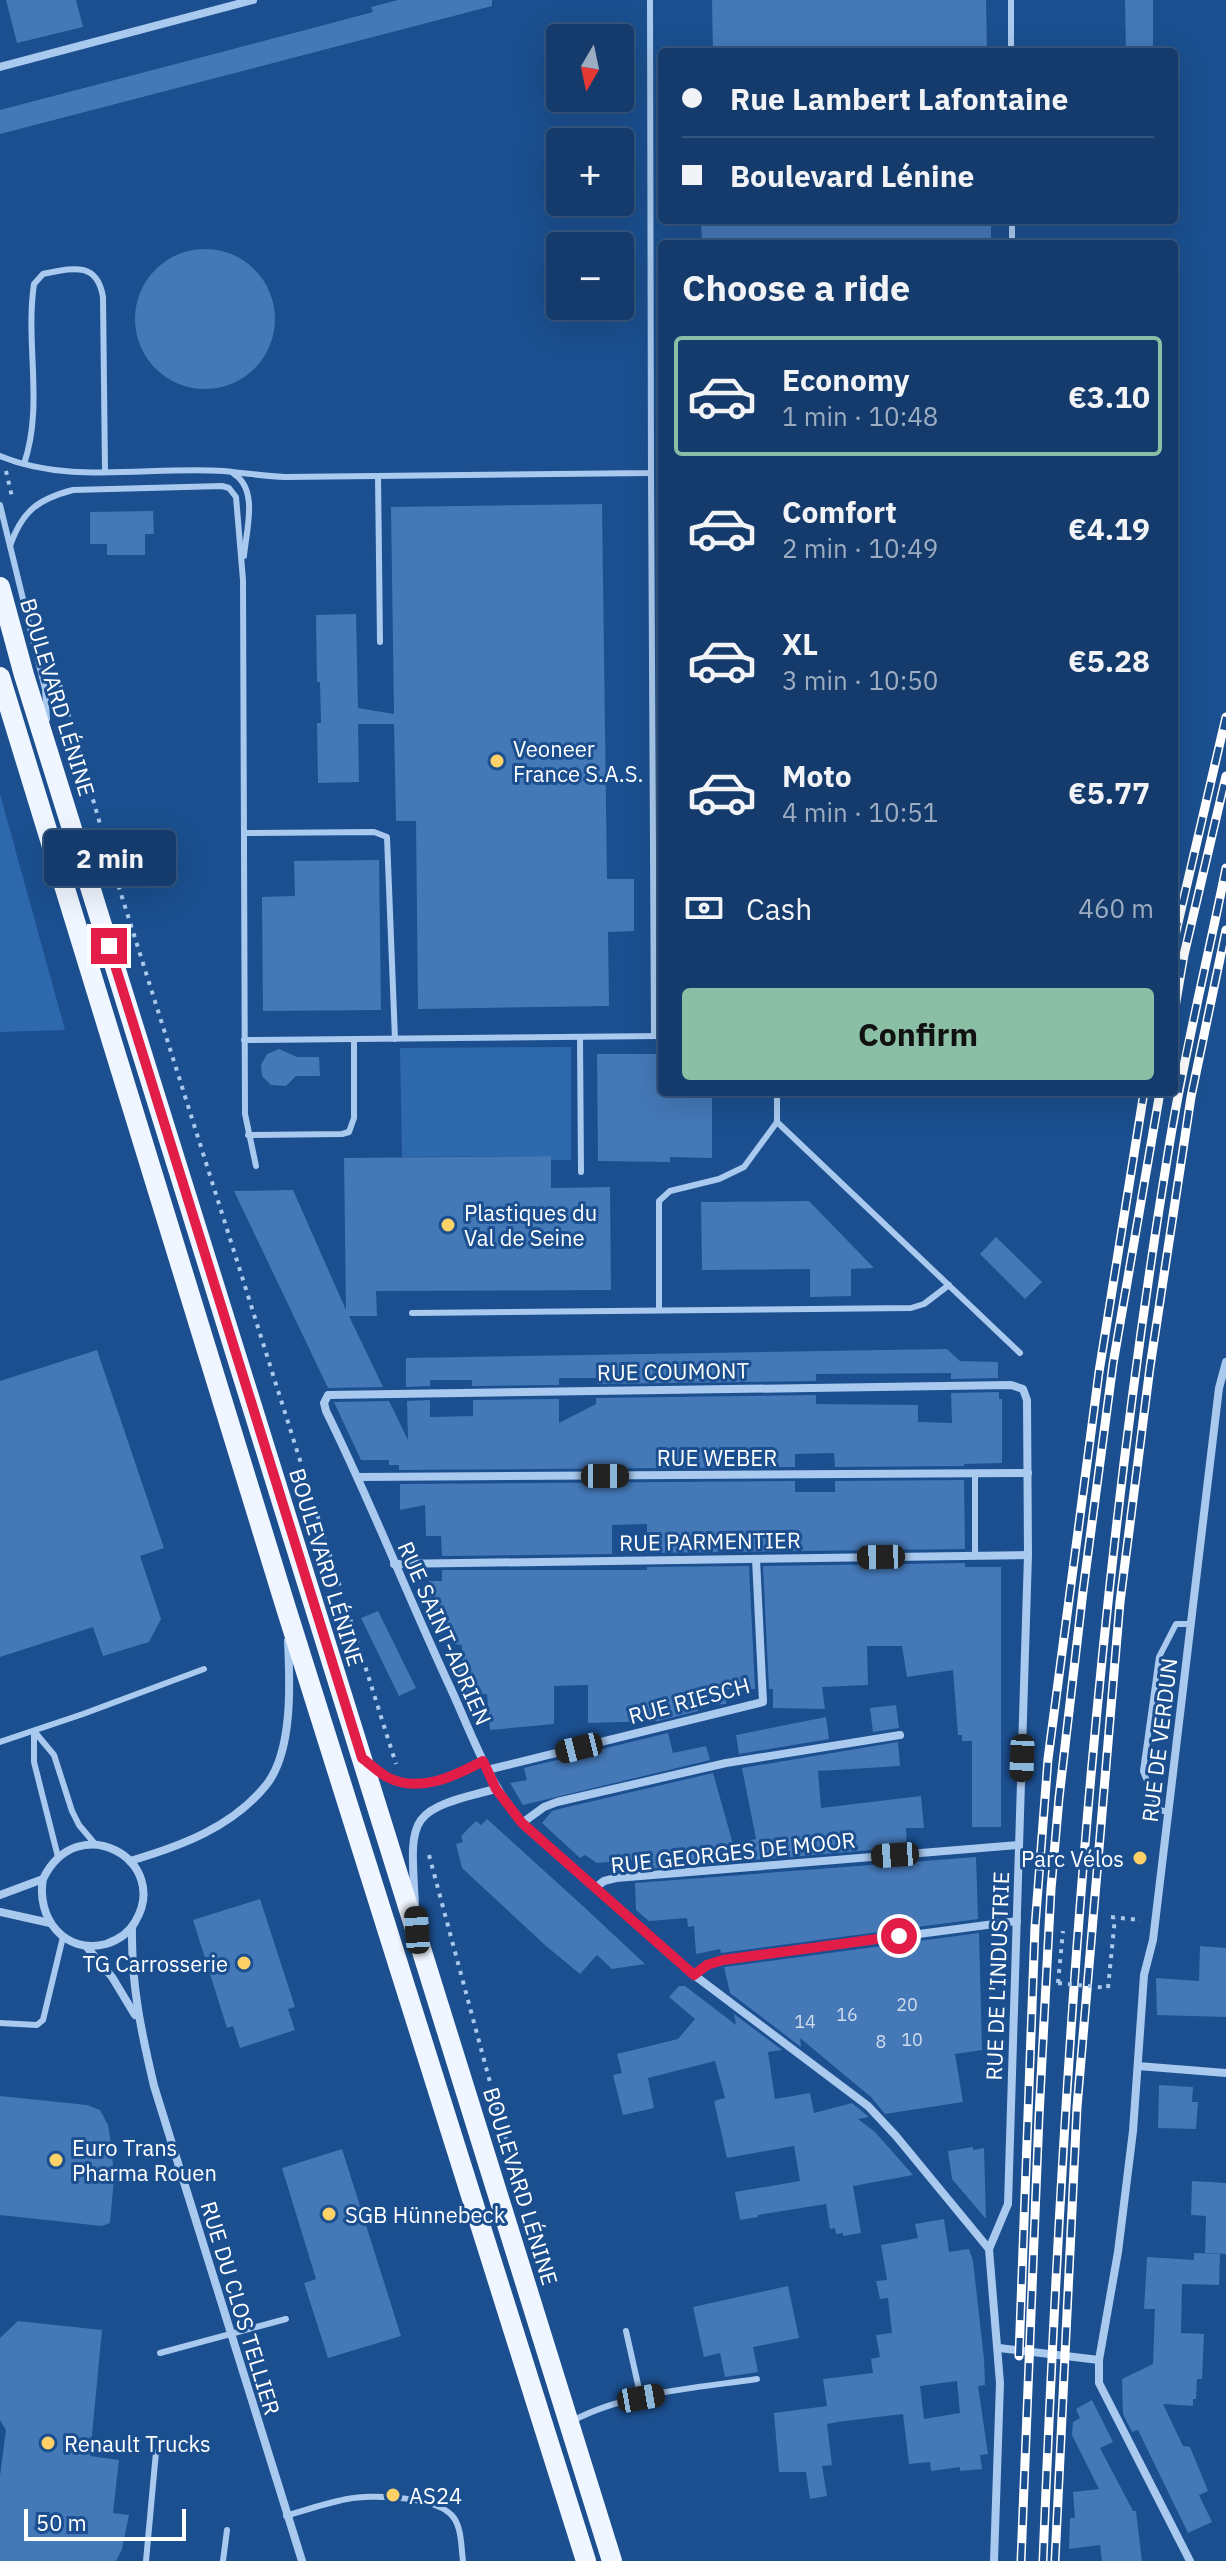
<!DOCTYPE html>
<html lang="en">
<head>
<meta charset="utf-8">
<style>
	:root { --surface:#143b6b; --page:#1d4271; --text:#f1f3f6; --muted:#9dadc1; --line:#33557e; --accent:#8abfa5 }
	body { margin:0; font-family:"IBM Plex Sans",sans-serif; background:var(--page); color:var(--text); height:100vh; display:flex; flex-direction:column; font-size:30px; white-space:nowrap }
	* { box-sizing:border-box; margin:0 }
	p { font-size:26px; color:var(--muted) }
	.icon { flex:none; width:44px; height:44px; fill:none; stroke:currentColor; stroke-width:2; stroke-linecap:round; stroke-linejoin:round }
	.map { position:relative; flex:1; overflow:hidden }
	.drawer { position:absolute; left:658px; top:240px; width:520px; height:856px; display:flex; flex-direction:column; background:var(--surface); border-radius:8px; box-shadow:0 8px 32px #0002,0 0 0 2px var(--line) }
	.drawer>* { flex:none }
	.banner { position:absolute; left:658px; top:48px; width:520px; height:176px; border-radius:8px; box-shadow:0 8px 32px #0002,0 0 0 2px var(--line); display:grid; align-content:center; height:176px; padding:0 24px; background:var(--surface) }
	.needle { width:52px; rotate:189deg }
	.controls { position:absolute; left:546px; top:24px; display:grid; gap:16px }
	.controls a { display:grid; place-items:center; width:88px; height:88px; border-radius:8px; background:var(--surface); box-shadow:0 8px 32px #0002,0 0 0 2px var(--line); font-size:40px }
	.scale { position:absolute; left:24px; bottom:20px; width:162px; box-sizing:border-box; padding-left:8px; border:4px solid #fff; border-top:0; font-size:22px; line-height:28px; white-space:nowrap; color:#fff; -webkit-text-stroke:6px #1b4f8f; paint-order:stroke }
	.end { position:absolute; width:36px; height:36px; margin:-18px; border:10px solid #e11d48; background:#fff; box-shadow:0 0 0 4px #fff }
	.from { border-radius:50% }
	.bubble { position:absolute; height:56px; border-radius:8px; background:var(--surface); box-shadow:0 8px 32px #0002,0 0 0 2px var(--line); font-size:26px; font-weight:700; line-height:56px; text-align:center }
	.car { position:absolute; width:24px; height:48px; margin:-24px -12px; border-radius:10px; box-shadow:0 0 6px 2px #0007; background:linear-gradient(#222 24%,#8ab4d8 0 40%,#222 0 76%,#8ab4d8 0 86%,#222 0) }
	.banner b { display:flex; align-items:center; gap:28px; height:76px; font-size:30px }
	.banner b+b { border-top:2px solid var(--line) }
	.banner i { width:20px; height:20px; background:var(--text) }
	ul { padding:0; list-style:none }
	li { display:flex; align-items:center; gap:24px; height:120px; margin:0 16px 12px; padding:0 8px; border:4px solid transparent; border-radius:8px }
	li div { flex:1 }
	li b { display:block; font-size:30px }
	li em { font-style:normal; font-weight:700 }
	li.on { border-color:var(--accent) }
	li>.icon { width:72px; height:72px; stroke-width:1.5 }
	h2 { padding:0 24px; font-size:36px; line-height:96px }
	.pay { display:flex; align-items:center; gap:20px; height:88px; padding:0 24px; font-size:30px }
	.pay p { margin-inline-start:auto }
	.action { display:flex; gap:16px; margin-top:auto; padding:16px 24px }
	.action a { flex:1; height:92px; border-radius:8px; background:var(--accent); color:#111; font-size:32px; font-weight:700; line-height:92px; text-align:center }
	.map>svg:first-child { display:block }
</style>
</head>
<body>
<div class="map">
<svg width="1226" height="2561" viewBox="0 0 1226 2561">
	<rect width="100%" height="100%" fill="#1b4f8f"/>
	<g fill="#2e69ad">
		<path d="M0,794L65,1030L0,1032Z"/>
		<path d="M571,1047V1160H551L550,1156L402,1157L400,1048Z"/>
	</g>
	<g fill="#4478b7" fill-rule="evenodd">
		<path d="M6,0H76L83,27L17,43Z"/>
		<path d="M398,0H492V6L0,134V110L328,24L373,12L371,7Z"/>
		<path d="M712,0H986L987,52H713Z"/>
		<path d="M1125,0H1153V52H1126Z"/>
		<path d="M701,220H991V244H702Z"/>
		<circle cx="205" cy="319" r="70"/>
		<path d="M602,504L607,879H634V931L608,932L609,1006L418,1009L416,821H396L394,724H358L359,782L318,783L317,723H321L320,682H317L316,615L356,614L358,708L394,714L391,507Z"/>
		<path d="M153,511L154,534H145V555H107V544H90V512Z"/>
		<path d="M379,860L381,1010L263,1011L262,897L295,896L294,861Z"/>
		<path d="M279,1049L297,1057H319L320,1076H296L286,1086L271,1085L262,1076L261,1065L267,1054Z"/>
		<path d="M597,1054H662V1092H712V1158L670,1157V1162L598,1161Z"/>
		<path d="M551,1156V1188L610,1187L611,1290L376,1291L377,1316H349L383,1387L328,1388L234,1191L293,1190L346,1310L344,1158Z"/>
		<path d="M809,1201L874,1268L851,1269V1296L810,1297V1269L702,1270L701,1202Z"/>
		<path d="M996,1237L1042,1282L1025,1299L980,1254Z"/>
		<path d="M947,1349L960,1361L998,1362V1378L951,1379V1373L816,1374V1381L597,1384V1378H559V1385L472,1386V1380H430V1386L406,1387V1358Z"/>
		<path d="M97,1350L164,1548L140,1556L161,1619L149,1642L103,1656L93,1627L0,1657V1381Z"/>
		<path d="M999,1392V1399H1002V1463L964,1464V1466L835,1467L834,1453L795,1454V1467L399,1470V1465H389V1460H361L334,1402L389,1401L408,1440L407,1401L430,1400V1417L473,1416V1400L559,1399V1423L596,1404V1398L816,1395V1404L918,1405V1422L952,1423L951,1393Z"/>
		<path d="M964,1480L965,1549L647,1553V1524L612,1525V1554L442,1556L441,1536H426L425,1505L400,1510V1484L795,1481V1492H835V1481Z"/>
		<path d="M965,1563V1567H1001V1827H972V1741H962V1735H958L953,1670L907,1677L902,1646H867L868,1685L822,1687L825,1709L773,1708V1689H769L763,1566Z"/>
		<path d="M749,1566L755,1689H726V1704L698,1706V1711L658,1721L588,1723V1685L554,1686V1724L490,1730L487,1694L468,1695L457,1673L462,1664V1645L454,1644L453,1626H442V1617H430L429,1581H442V1570H647V1567Z"/>
		<path d="M378,1611L416,1688L399,1696L361,1618Z"/>
		<path d="M896,1705L899,1728L873,1732L870,1708Z"/>
		<path d="M826,1717L829,1739L739,1754L736,1735Z"/>
		<path d="M668,1733L673,1753L706,1746L710,1760L523,1805L510,1783L527,1780L524,1768Z"/>
		<path d="M898,1742L900,1766L818,1771L821,1808L921,1796L924,1828H906L907,1847L634,1870L633,1860L597,1863L585,1855L580,1858L542,1823L552,1811L559,1809L713,1773L733,1844L756,1839L742,1768Z"/>
		<path d="M487,1819L584,1907L645,1964L612,1969L597,1955L580,1974L546,1946L462,1868L456,1844L463,1842L461,1836L476,1821L481,1825Z"/>
		<path d="M976,1857L978,1919L721,1953L720,1949L696,1954L694,1926L688,1927L687,1918L649,1921L636,1910L635,1883Z"/>
		<path d="M260,1899L295,2007L288,2009L295,2030L240,2048L233,2026L227,2028L193,1920Z"/>
		<path d="M979,1933L982,2050L955,2054L963,2102L885,2114L871,2097L800,2038L801,2047L730,1993L724,1967Z"/>
		<path d="M1200,1946L1226,1948V2017L1157,2015L1156,1978L1199,1981Z"/>
		<path d="M679,1986H685L736,2025L734,2014L782,2050L768,2052L775,2099L810,2093L814,2113L852,2103L869,2117L858,2119L875,2132L913,2175L853,2186L861,2233L843,2236V2233L836,2234L835,2228L830,2229L826,2204L758,2215V2217L740,2220L735,2192L800,2181L794,2146L727,2158L714,2101L725,2098L715,2061L648,2078L654,2108L623,2115L613,2075L622,2073L617,2054L678,2039L695,2019L669,1997Z"/>
		<path d="M1159,2085L1193,2087L1192,2102H1198L1196,2129L1158,2128Z"/>
		<path d="M0,2096L87,2105L100,2110L108,2125L111,2143L114,2178L110,2223L102,2226L0,2215Z"/>
		<path d="M973,2147V2150L984,2148L986,2219L952,2179L948,2151Z"/>
		<path d="M342,2149L401,2336L328,2358L304,2283L316,2279L282,2168Z"/>
		<path d="M1192,2181L1226,2183V2254L1205,2253L1206,2216L1191,2215Z"/>
		<path d="M944,2219L949,2252L969,2249L973,2261L984,2359L985,2385L978,2386L988,2454L980,2455L982,2469L960,2471V2467L931,2471L930,2462L909,2464L903,2414L837,2422L827,2424L832,2465L822,2466L827,2496L810,2499L806,2472H779L774,2413L827,2406L823,2379L873,2373L871,2359L880,2357L876,2335L892,2333L888,2298L880,2299L876,2281L887,2280L881,2245L918,2238L915,2224ZM957,2381L960,2413L924,2419L920,2386Z"/>
		<path d="M1194,2253L1220,2254L1219,2285L1182,2284L1181,2333L1204,2334L1202,2379H1197L1196,2399H1193V2406L1163,2404L1183,2446L1190,2447L1208,2491L1199,2495L1212,2522L1188,2533L1138,2430L1132,2432L1123,2414L1122,2379L1153,2364L1155,2309H1144L1147,2257L1194,2260Z"/>
		<path d="M788,2286L799,2338L753,2347L758,2372L725,2377L720,2353L704,2357L693,2307Z"/>
		<path d="M18,2321L102,2330L90,2456L119,2460L113,2513L129,2515L122,2549L116,2561H0V2476L6,2430L0,2420V2338Z"/>
		<path d="M1092,2400L1113,2442L1100,2448L1133,2511H1136L1142,2561H1102L1100,2545L1069,2549L1070,2518H1075L1073,2492L1099,2489L1072,2435L1073,2422L1080,2418L1076,2409Z"/>
	</g>
	<g fill="none" stroke-linecap="round" stroke-linejoin="round">
		<g stroke="#a9c9ee" stroke-width="4" stroke-dasharray="4 6" stroke-linecap="butt">
			<path d="M6,471L12,497"/>
			<path d="M60,684L110,859L396,1764"/>
			<path d="M429,1855L498,2112L536,2240"/>
			<path d="M1111,1917L1141,1920"/>
			<path d="M1058,1983L1063,1931"/>
			<path d="M1108,1988L1115,1918"/>
		</g>
		<g stroke="#a9c9ee" stroke-width="6">
			<path d="M1011,0V52"/>
			<path d="M1012,220V244"/>
			<path d="M0,456C69,485 150,466 223,471C243,473 264,476 285,477L651,473L650,0"/>
			<path d="M24,464C44,405 25,344 34,284L43,274C73,268 97,261 103,297L105,471"/>
			<path d="M651,473L654,1036"/>
			<path d="M234,474C259,490 246,531 244,556"/>
			<path d="M378,476L380,642"/>
			<path d="M0,505L45,689L47,719"/>
			<path d="M10,546C22,511 38,499 73,490L222,486L229,488L236,497L243,580L245,1114L256,1166"/>
			<path d="M244,833L374,832L387,837L395,1039"/>
			<path d="M580,1037L581,1172"/>
			<path d="M244,1040L662,1036"/>
			<path d="M777,1122L1020,1353"/>
			<path d="M248,1135L342,1134L349,1132L354,1118V1039"/>
			<path d="M659,1309V1201L670,1191L719,1179L744,1167L777,1122V1092"/>
			<path d="M412,1313L911,1308L924,1304L949,1285"/>
			<path d="M975,1474V1556"/>
			<path d="M34,1731L54,1755L72,1811L79,1825L95,1844"/>
			<path d="M34,1731V1762L58,1857"/>
			<path d="M0,1742L83,1714L204,1669"/>
			<path d="M1169,1812L1159,1810L1143,1771L1159,1657L1176,1624H1191"/>
			<path d="M0,2023L37,2025L43,2020L63,1937"/>
			<path d="M626,2331L641,2398"/>
			<path d="M160,2353L286,2319"/>
			<path d="M572,2421C627,2392 696,2388 757,2379"/>
			<path d="M286,2516C306,2510 326,2503 347,2499C371,2494 439,2496 454,2518C462,2530 461,2547 463,2561"/>
			<path d="M146,2561L156,2452"/>
			<path d="M223,2561L227,2530"/>
		</g>
		<g stroke="#a9c9ee" stroke-width="8">
			<path d="M0,67L253,0"/>
			<path d="M358,1477L1028,1473"/>
			<path d="M394,1564L1028,1555"/>
			<path d="M367,1762C373,1766 380,1773 387,1777C419,1793 455,1776 483,1761"/>
			<path d="M487,1770L763,1702L756,1559"/>
			<path d="M522,1823L544,1807L557,1802L726,1763L900,1735"/>
			<path d="M130,1861C181,1846 233,1827 267,1784C293,1750 290,1682 288,1641"/>
			<path d="M595,1888L604,1881L616,1878L1019,1845"/>
			<path d="M0,1895L43,1879C78,1807 172,1861 135,1922C129,1933 118,1940 106,1944C64,1955 36,1917 43,1879"/>
			<path d="M415,1905C410,1815 406,1811 496,1789"/>
			<path d="M0,1912L50,1923"/>
			<path d="M132,1927C131,1984 141,2031 154,2086L302,2561"/>
			<path d="M86,1946L112,1977L135,2015"/>
			<path d="M694,1975L707,1965L723,1960L1017,1921"/>
			<path d="M1138,2066L1226,2073"/>
			<path d="M989,2249L896,2136L868,2106L694,1975L522,1823C489,1784 472,1735 451,1689C408,1597 371,1502 326,1411L324,1403L328,1395L1011,1385L1023,1389L1027,1400L1028,1555L1008,2204L989,2249L1000,2383L994,2561"/>
			<path d="M999,2348L1099,2360"/>
			<path d="M1190,2561L1099,2383V2360L1118,2252L1133,2131L1144,1975L1153,1940L1219,1388L1226,1362"/>
		</g>
		<g stroke="#f0f6ff" stroke-width="20">
			<path d="M0,587L24,675L612,2561"/>
			<path d="M0,677L286,1608L586,2561"/>
		</g>
		<g stroke="#fff" stroke-width="9">
			<g id="rail">
				<path d="M1174,940L1226,717"/>
				<path d="M1174,1013L1184,955L1226,776"/>
				<path d="M1019,2356L1035,1927L1048,1759L1099,1372L1144,1092"/>
				<path d="M1021,2561L1039,2116L1051,1889L1059,1798L1083,1591L1113,1364L1160,1092"/>
				<path d="M1043,2561C1062,2090 1092,1619 1168,1153C1183,1058 1207,963 1226,868"/>
				<path d="M1055,2561L1077,2107L1120,1602L1150,1367L1191,1097L1226,930"/>
			</g>
		</g>
		<use href="#rail" stroke="#1b4f8f" stroke-width="6" stroke-dasharray="18" stroke-linecap="butt"/>
		<path stroke="#a9c9ee" stroke-width="4" stroke-dasharray="4 6" stroke-linecap="butt" d="M1058,1983L1108,1988"/>
	</g>
	<g fill="none" stroke-linecap="round" stroke-linejoin="round">
		<path stroke="#e11d48" stroke-width="10" d="M109,946L362,1758C370,1764 378,1772 387,1777C419,1794 455,1776 483,1761L496,1789L522,1823L694,1975L707,1965L723,1960L899,1936"/>
	</g>
	<g fill="#ffd166" stroke="#1b4f8f" stroke-width="3">
		<circle cx="497" cy="761" r="8"/>
		<circle cx="448" cy="1225" r="8"/>
		<circle cx="1140" cy="1858" r="8"/>
		<circle cx="244" cy="1963" r="8"/>
		<circle cx="56" cy="2160" r="8"/>
		<circle cx="329" cy="2214" r="8"/>
		<circle cx="48" cy="2443" r="8"/>
		<circle cx="393" cy="2495" r="8"/>
	</g>
	<g text-anchor="middle" dominant-baseline="central" stroke-width="6" stroke-linejoin="round" paint-order="stroke">
		<g font-size="18" fill="#d0dded">
			<text x="907" y="2004">20</text>
			<text x="847" y="2014">16</text>
			<text x="805" y="2021">14</text>
			<text x="912" y="2039">10</text>
			<text x="881" y="2041">8</text>
		</g>
		<g font-size="22" fill="#fff" stroke="#1b4f8f">
			<text transform="translate(58 697) rotate(73)">BOULEVARD LÉNINE</text>
			<text transform="translate(673 1371) rotate(-1)">RUE COUMONT</text>
			<text x="717" y="1457">RUE WEBER</text>
			<text transform="translate(710 1541) rotate(-1)">RUE PARMENTIER</text>
			<text transform="translate(327 1567) rotate(73)">BOULEVARD LÉNINE</text>
			<text transform="translate(445 1633) rotate(66)">RUE SAINT-ADRIEN</text>
			<text transform="translate(689 1700) rotate(-15)">RUE RIESCH</text>
			<text transform="translate(1159 1740) rotate(-83)">RUE DE VERDUN</text>
			<text transform="translate(733 1852) rotate(-6)">RUE GEORGES DE MOOR</text>
			<text transform="translate(997 1976) rotate(-88)">RUE DE L'INDUSTRIE</text>
			<text transform="translate(521 2186) rotate(73)">BOULEVARD LÉNINE</text>
			<text transform="translate(241 2308) rotate(73)">RUE DU CLOS TELLIER</text>
		</g>
		<g font-size="22" fill="#fff" stroke="#1b4f8f" text-anchor="start">
			<text x="513" y="748">Veoneer<tspan x="513" dy="25">France S.A.S.</tspan></text>
			<text x="464" y="1212">Plastiques du<tspan x="464" dy="25">Val de Seine</tspan></text>
			<text x="1124" y="1858" text-anchor="end">Parc Vélos</text>
			<text x="228" y="1963" text-anchor="end">TG Carrosserie</text>
			<text x="72" y="2147">Euro Trans<tspan x="72" dy="25">Pharma Rouen</tspan></text>
			<text x="345" y="2214">SGB Hünnebeck</text>
			<text x="64" y="2443">Renault Trucks</text>
			<text x="409" y="2495">AS24</text>
		</g>
	</g>
</svg>
<div class="controls">
<a><svg class="needle" viewBox="-14 -14 28 28"><path d="M0-13l5 13h-10z" fill="#e53935"/><path d="M0 13l5-13h-10z" fill="#9dadc1"/></svg></a>
<a>+</a>
<a>−</a>
</div>
<div class="scale">50 m</div>
<i class="end from" style="left:899px;top:1936px"></i>
<i class="end" style="left:109px;top:946px"></i>
<div class="bubble" style="left:44px;top:830px;width:132px">2 min</div>
<i class="car" style="left:605px;top:1476px;rotate:90deg"></i>
<i class="car" style="left:881px;top:1557px;rotate:269deg"></i>
<i class="car" style="left:579px;top:1748px;rotate:256deg"></i>
<i class="car" style="left:1022px;top:1758px;rotate:182deg"></i>
<i class="car" style="left:895px;top:1855px;rotate:266deg"></i>
<i class="car" style="left:417px;top:1930px;rotate:356deg"></i>
<i class="car" style="left:641px;top:2398px;rotate:80deg"></i>
<div class="banner">
<b><i class="from"></i>Rue Lambert Lafontaine</b>
<b><i></i>Boulevard Lénine</b>
</div>
<section class="drawer">
<h2>Choose a ride</h2>
<ul>
<li class="on"><svg class="icon" aria-label="car" viewBox="0 0 24 24"><path d="M5 17H2v-5l4-1 3-4h7l3 4 3 1v5h-3M9 17h6M6 11h13"/><circle cx="7" cy="17" r="2"/><circle cx="17" cy="17" r="2"/></svg><div><b>Economy</b><p>1 min · 10:48</p></div><em>€3.10</em></li>
<li><svg class="icon" aria-label="car" viewBox="0 0 24 24"><path d="M5 17H2v-5l4-1 3-4h7l3 4 3 1v5h-3M9 17h6M6 11h13"/><circle cx="7" cy="17" r="2"/><circle cx="17" cy="17" r="2"/></svg><div><b>Comfort</b><p>2 min · 10:49</p></div><em>€4.19</em></li>
<li><svg class="icon" aria-label="car" viewBox="0 0 24 24"><path d="M5 17H2v-5l4-1 3-4h7l3 4 3 1v5h-3M9 17h6M6 11h13"/><circle cx="7" cy="17" r="2"/><circle cx="17" cy="17" r="2"/></svg><div><b>XL</b><p>3 min · 10:50</p></div><em>€5.28</em></li>
<li><svg class="icon" aria-label="car" viewBox="0 0 24 24"><path d="M5 17H2v-5l4-1 3-4h7l3 4 3 1v5h-3M9 17h6M6 11h13"/><circle cx="7" cy="17" r="2"/><circle cx="17" cy="17" r="2"/></svg><div><b>Moto</b><p>4 min · 10:51</p></div><em>€5.77</em></li>
</ul>
<div class="pay"><svg class="icon" aria-label="cash" viewBox="0 0 24 24"><path d="M3 7h18v10H3z"/><circle cx="12" cy="12" r="2"/></svg>Cash<p>460 m</p></div>
<div class="action"><a>Confirm</a></div>
</section>
</div>
</body>
</html>
